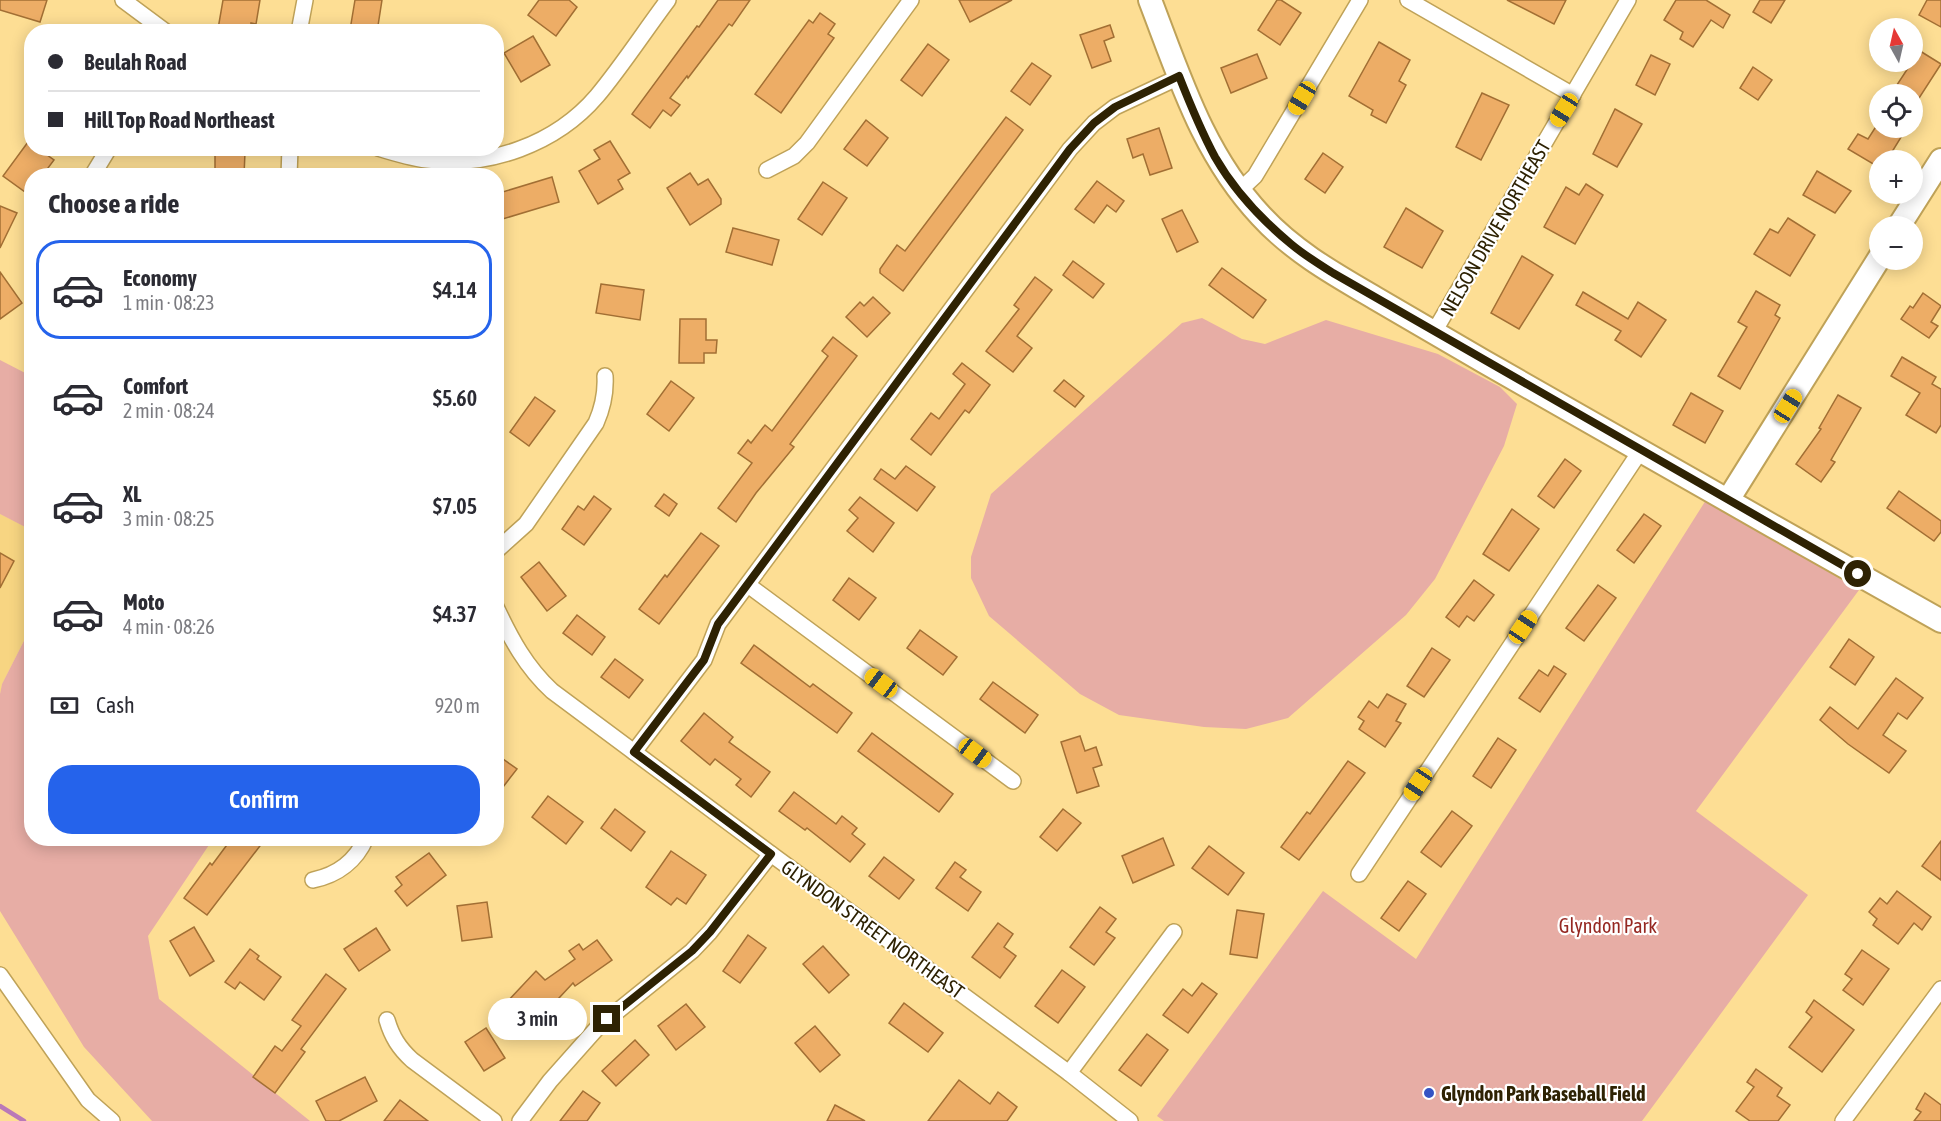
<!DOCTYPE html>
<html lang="en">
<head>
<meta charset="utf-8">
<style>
	:root { --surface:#fff; --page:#f2f2f3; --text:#2b2b33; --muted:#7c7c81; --line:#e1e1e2; --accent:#2563eb }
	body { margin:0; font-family:"Asap Condensed",sans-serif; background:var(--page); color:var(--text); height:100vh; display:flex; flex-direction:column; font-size:22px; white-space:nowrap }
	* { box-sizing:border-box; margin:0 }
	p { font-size:20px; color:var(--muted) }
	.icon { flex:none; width:33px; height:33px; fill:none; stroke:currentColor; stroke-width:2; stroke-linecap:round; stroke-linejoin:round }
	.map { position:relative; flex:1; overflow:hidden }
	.drawer { position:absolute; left:24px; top:168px; width:480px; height:678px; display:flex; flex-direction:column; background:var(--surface); border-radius:24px; box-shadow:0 3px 15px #0003 }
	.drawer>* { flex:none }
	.guide { position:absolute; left:24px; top:24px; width:480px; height:132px; border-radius:24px; box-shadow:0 3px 15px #0003; display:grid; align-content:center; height:132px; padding:0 24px; background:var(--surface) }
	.needle { width:39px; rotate:352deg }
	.controls { position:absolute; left:1869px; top:18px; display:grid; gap:12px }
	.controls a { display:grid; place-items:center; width:54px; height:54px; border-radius:50%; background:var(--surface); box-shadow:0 3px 15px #0003; font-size:30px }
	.end { position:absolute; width:27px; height:27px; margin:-14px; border:8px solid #2e2203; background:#fff; box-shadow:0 0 0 3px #fff }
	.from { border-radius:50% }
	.bubble { position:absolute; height:42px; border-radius:21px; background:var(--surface); box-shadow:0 3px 15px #0003; font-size:20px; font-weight:600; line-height:42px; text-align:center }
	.car { position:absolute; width:18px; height:36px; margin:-18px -9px; border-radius:8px; box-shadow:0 0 4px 2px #0007; background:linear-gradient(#f5c518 24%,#345 0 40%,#f5c518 0 76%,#345 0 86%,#f5c518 0) }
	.guide b { display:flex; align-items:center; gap:21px; height:57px; font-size:22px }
	.guide b+b { border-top:2px solid var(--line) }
	.guide i { width:15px; height:15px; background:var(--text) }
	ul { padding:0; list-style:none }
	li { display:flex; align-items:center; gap:18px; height:99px; margin:0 12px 9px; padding:0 12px; border:3px solid transparent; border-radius:24px }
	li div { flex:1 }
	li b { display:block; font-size:22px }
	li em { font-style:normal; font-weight:600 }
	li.current { border-color:var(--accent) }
	li>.icon { width:54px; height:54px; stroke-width:1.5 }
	h2 { padding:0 24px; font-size:27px; line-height:72px }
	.pay { display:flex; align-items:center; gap:15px; height:66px; padding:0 24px; font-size:22px }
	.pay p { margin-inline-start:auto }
	.button { display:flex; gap:12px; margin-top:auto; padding:12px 24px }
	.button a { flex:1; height:69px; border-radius:24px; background:var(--accent); color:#fff; font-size:24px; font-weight:600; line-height:69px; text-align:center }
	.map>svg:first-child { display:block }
</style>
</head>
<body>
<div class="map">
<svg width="1941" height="1121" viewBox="0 0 1941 1121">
	<rect width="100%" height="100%" fill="#fdde94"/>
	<path fill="#f7d582" d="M0,514L32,530L31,627L2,684L0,694Z"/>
	<g fill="#e7ada5">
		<path d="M1202,318L1242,339L1265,344L1326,320L1438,354L1500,387L1517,404L1504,446L1435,579L1406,615L1288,718L1246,729L1204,727L1119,715L1080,694L989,616L971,578V557L991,494L1182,323Z"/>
		<path d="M0,360L31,376V530L0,514Z"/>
		<path d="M1706,500L1859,590L1696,811L1808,895L1642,1121H1164L1157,1116L1323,891L1416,959Z"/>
		<path d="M31,627L32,838L213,839L148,936L159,999L310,1121H152L84,1047L0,911V694L2,684Z"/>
	</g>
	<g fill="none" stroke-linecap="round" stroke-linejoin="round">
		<path stroke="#ba79b8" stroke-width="4.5" d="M0,1106L24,1121"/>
	</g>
	<g fill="#edad66" stroke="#a26f34" stroke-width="1.5">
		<path d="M0,0H47L40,22L0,10Z"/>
		<path d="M223,0H260L256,24L251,23L250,32H234L218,29Z"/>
		<path d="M355,0H382L377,32L350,30Z"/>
		<path d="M539,0H569L577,7L556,36L528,15Z"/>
		<path d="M718,0H750L732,26L729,24L688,78L687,76L670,98L680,105L671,116L663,110L650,128L632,114L697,26L699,27Z"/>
		<path d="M959,0H1012L970,22Z"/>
		<path d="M1277,0H1281L1301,13L1280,45L1258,30Z"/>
		<path d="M1507,0H1566L1554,24Z"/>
		<path d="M1676,0H1706L1730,15L1723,28L1711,20L1693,47L1680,39L1683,32L1664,20Z"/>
		<path d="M1760,0H1785L1771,23L1753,12Z"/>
		<path d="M1927,0H1941V27L1919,15Z"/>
		<path d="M820,13L835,24L828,34L834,38L781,113L755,94L809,20L813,23Z"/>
		<path d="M1110,25L1114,37L1104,41L1111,61L1092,68L1080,35Z"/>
		<path d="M533,36L550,65L521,82L504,53Z"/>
		<path d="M1379,42L1410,60L1399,81L1406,85L1386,123L1371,115L1373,110L1349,96Z"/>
		<path d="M928,44L949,60L922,96L901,80Z"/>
		<path d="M1912,46L1941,64L1912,109V94H1891L1912,62Z"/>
		<path d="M1257,54L1267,78L1231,93L1221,68Z"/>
		<path d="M1651,55L1670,64L1655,95L1636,85Z"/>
		<path d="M1032,63L1051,76L1030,105L1011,91Z"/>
		<path d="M1753,67L1772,80L1758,100L1740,88Z"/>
		<path d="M1482,93L1509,105L1481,160L1456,147Z"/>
		<path d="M1615,109L1642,124L1617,167L1593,154Z"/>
		<path d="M1006,117L1023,130L903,291L880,273V269L897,245L905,251Z"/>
		<path d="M866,120L888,138L867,166L844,149Z"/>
		<path d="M1159,128L1172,168L1150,175L1143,154L1133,158L1127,139Z"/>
		<path d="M1875,128H1893L1903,134L1887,160H1880V168L1848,149L1858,134L1868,139Z"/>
		<path d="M610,141L630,173L618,180L623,189L598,204L579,171L600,159L594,150Z"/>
		<path d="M28,142L32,144V148H37L54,160L42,176H32V197L3,176Z"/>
		<path d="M215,151L245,152L244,176H215Z"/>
		<path d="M1323,153L1343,167L1325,193L1305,179Z"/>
		<path d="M1817,171L1851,191L1835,213L1803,195Z"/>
		<path d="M690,173L698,185L708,179L721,199V204L690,225L667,188Z"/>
		<path d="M552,177L559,202L496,221V194Z"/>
		<path d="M1097,181L1124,201L1116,212L1107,205L1094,223L1075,209Z"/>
		<path d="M823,182L847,198L822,235L798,219Z"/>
		<path d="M1586,184L1603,195L1575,244L1544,227L1566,187L1579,195Z"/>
		<path d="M0,206L17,213L0,248Z"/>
		<path d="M1406,208L1443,231L1422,268L1384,247Z"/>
		<path d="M1182,210L1198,242L1177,252L1162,219Z"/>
		<path d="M1788,218L1815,235L1790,276L1754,254L1770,229L1778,233Z"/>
		<path d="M733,228L779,240L772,265L726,252Z"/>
		<path d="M1522,256L1553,275L1519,329L1491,313Z"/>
		<path d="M1073,261L1104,284L1093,298L1063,275Z"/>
		<path d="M1222,268L1266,300L1253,318L1209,285Z"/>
		<path d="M0,272L22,303L0,319Z"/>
		<path d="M1035,277L1052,290L1017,336L1032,348L1013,372L986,351L1019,309L1014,305Z"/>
		<path d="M601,284L644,290L640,320L596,313Z"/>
		<path d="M1756,291L1780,305L1775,315L1780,318L1740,389L1718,376L1747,327L1738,322Z"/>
		<path d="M1583,292L1628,319L1638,302L1666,320L1641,357L1615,340L1621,331L1576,305Z"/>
		<path d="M1923,293L1941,306L1931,322L1938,326L1929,338L1901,319L1910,306L1913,308Z"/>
		<path d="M873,297L890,313L867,337L846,317L860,302L864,306Z"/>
		<path d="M680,319H706V340H717L716,353H704V363H679Z"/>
		<path d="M833,337L857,356L790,444L794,447L756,493L736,522L718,508L752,463L738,453L748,440L751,443L765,425L772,431L828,356L822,351Z"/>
		<path d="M1902,357L1936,377L1932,384L1941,389V425L1936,433L1906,415L1920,393L1891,376Z"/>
		<path d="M962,363L990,385L969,413L965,410L931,455L911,439L931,413L939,419L965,384L953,374Z"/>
		<path d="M1064,380L1084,396L1075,407L1054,391Z"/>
		<path d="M671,381L694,398L669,431L647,414Z"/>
		<path d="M1691,393L1723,411L1705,443L1673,425Z"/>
		<path d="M1838,395L1861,408L1831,460L1835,462L1821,482L1796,464L1821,429L1819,428Z"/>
		<path d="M535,397L555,411L529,446L510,432Z"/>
		<path d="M1565,459L1581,471L1554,508L1538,496Z"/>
		<path d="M906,466L935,487L917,511L874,479L881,469L895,479Z"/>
		<path d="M1899,491L1941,521V532L1934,541L1887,508Z"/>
		<path d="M664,494L677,504L669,516L655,506Z"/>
		<path d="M594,496L611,509L584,545L562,529L578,506L584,510Z"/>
		<path d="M860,497L894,523L873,552L847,531L858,518L849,510Z"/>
		<path d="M1512,509L1539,529L1509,571L1483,554Z"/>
		<path d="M1644,514L1661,526L1634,563L1617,550Z"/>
		<path d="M701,533L719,546L659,624L639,609L665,575L667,577Z"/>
		<path d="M0,553L14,561L0,588Z"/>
		<path d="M539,562L566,596L547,611L521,577Z"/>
		<path d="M849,578L876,598L859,620L833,600Z"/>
		<path d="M1474,580L1494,595L1474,621L1467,616L1459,627L1446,617Z"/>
		<path d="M1598,585L1616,598L1584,641L1566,628Z"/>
		<path d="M577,615L605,637L592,655L563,633Z"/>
		<path d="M920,630L957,657L943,675L907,648Z"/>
		<path d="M1849,639L1874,657L1855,685L1830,667Z"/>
		<path d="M754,645L810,687L813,684L852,713L837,733L741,663Z"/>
		<path d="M1432,648L1450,660L1424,697L1407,686Z"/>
		<path d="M615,659L643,680L629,698L601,677Z"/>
		<path d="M1554,666L1566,674L1540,712L1519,698L1539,670L1548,676Z"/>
		<path d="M1896,678L1923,698L1907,719L1898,713L1883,735L1906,751L1889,773L1848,744L1820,720L1830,707L1858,729Z"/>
		<path d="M993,682L1038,715L1025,733L980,699Z"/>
		<path d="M1387,694L1406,704L1396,721L1401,723L1385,747L1359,729L1364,721L1358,717L1369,701L1378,708Z"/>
		<path d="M704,713L733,737L729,742L770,772L751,797L736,785L741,779L715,759L710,765L681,741Z"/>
		<path d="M872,733L953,794L939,812L858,751Z"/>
		<path d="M1080,736L1085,751L1096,747L1102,765L1093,768L1099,786L1077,793L1061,742Z"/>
		<path d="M1498,738L1516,750L1491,788L1473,776Z"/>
		<path d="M496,754L517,769L496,796Z"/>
		<path d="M1348,761L1365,773L1299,860L1281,847L1307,812L1310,814Z"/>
		<path d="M794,792L836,824L842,816L857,828L852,834L865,844L850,862L807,828L805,830L779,811Z"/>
		<path d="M548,796L583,822L566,844L532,817Z"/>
		<path d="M615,809L645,832L631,851L601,828Z"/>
		<path d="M1063,809L1081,823L1057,851L1040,837Z"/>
		<path d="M1452,811L1472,826L1441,867L1421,852Z"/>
		<path d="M232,838H266L207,915L184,898L210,863L212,865Z"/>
		<path d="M1163,838L1174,865L1133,883L1122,856Z"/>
		<path d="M1941,841V880L1922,866Z"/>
		<path d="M1209,846L1244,873L1228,895L1192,868Z"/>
		<path d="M671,851L706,875L686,904L677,898L671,905L646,887Z"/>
		<path d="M429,853L446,875L407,906L395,891L402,885L396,877Z"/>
		<path d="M884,857L914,880L899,899L869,876Z"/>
		<path d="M955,862L966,870L960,877L981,892L968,911L936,888Z"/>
		<path d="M1408,881L1426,894L1399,931L1381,918Z"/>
		<path d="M1897,891L1931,917L1922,930L1914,923L1898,944L1873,925L1877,919L1869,912L1880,898L1887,904Z"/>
		<path d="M487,902L492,937L462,941L457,906Z"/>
		<path d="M1100,907L1116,919L1106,932L1115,938L1094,965L1070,947Z"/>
		<path d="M1237,910L1264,914L1257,958L1230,954Z"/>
		<path d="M998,923L1013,934L1004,947L1016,956L1000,978L972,957Z"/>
		<path d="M194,927L214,961L190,976L170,941Z"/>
		<path d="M376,928L390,950L359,971L344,949Z"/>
		<path d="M748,935L766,948L740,983L723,971Z"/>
		<path d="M597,940L612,960L575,986L573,983L531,1028L505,1004L536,971L545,980L575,959L569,951L579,944L583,950Z"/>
		<path d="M823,946L849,975L829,993L803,964Z"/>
		<path d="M250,949L259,956L257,959L281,977L264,1000L240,982L235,989L225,982Z"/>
		<path d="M1862,950L1889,969L1863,1005L1843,990L1852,979L1845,974Z"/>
		<path d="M1062,970L1085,987L1058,1023L1035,1006Z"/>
		<path d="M326,974L346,989L301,1049L305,1052L275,1093L253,1077L275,1046L282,1051L301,1026L292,1020Z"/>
		<path d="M1202,983L1217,994L1188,1033L1163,1015L1183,989L1192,996Z"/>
		<path d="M1814,1000L1854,1030L1822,1072L1789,1047L1812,1017L1806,1012Z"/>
		<path d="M904,1003L943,1033L928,1052L889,1023Z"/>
		<path d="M686,1004L705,1027L676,1050L658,1026Z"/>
		<path d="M815,1026L840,1055L820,1072L795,1043Z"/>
		<path d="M486,1028L505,1058L484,1071L465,1042Z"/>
		<path d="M1147,1034L1168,1050L1141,1086L1119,1070Z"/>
		<path d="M635,1040L649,1055L616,1086L602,1071Z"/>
		<path d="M1756,1069L1782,1088L1777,1096L1790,1105L1778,1121H1750L1736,1111L1754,1087L1747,1082Z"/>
		<path d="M365,1077L377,1101L339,1121H326L316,1101Z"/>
		<path d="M959,1080L990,1104L998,1092L1017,1107L1007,1121H928Z"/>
		<path d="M583,1091L600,1103L587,1121H560Z"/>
		<path d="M1925,1093L1941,1105V1121H1914L1921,1112L1916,1109Z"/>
		<path d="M400,1100L428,1121H384Z"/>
		<path d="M835,1105L865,1121H827Z"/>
	</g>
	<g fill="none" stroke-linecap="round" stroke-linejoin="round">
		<g stroke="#bfa258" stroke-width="18">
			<g id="street">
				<path d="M123,0L166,32"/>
				<path d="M1408,0L1573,95"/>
				<path d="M299,32L305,0"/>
				<path d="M378,148C394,153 410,158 427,160C489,168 556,144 597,96C622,66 644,32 668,0"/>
				<path d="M767,170L794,156L807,143L911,0"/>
				<path d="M92,176L109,148"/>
				<path d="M289,176L290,148"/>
				<path d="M1239,191L1255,176L1360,0"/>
				<path d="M1434,332L1628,0"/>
				<path d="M496,551L526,524L596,423C603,407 606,393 605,376"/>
				<path d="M748,585L1013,781"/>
				<path d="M496,607C511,639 526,667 552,691L771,854L1069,1073L1130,1121"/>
				<path d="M634,752L704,660L718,624L727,612L1070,149L1094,123L1115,107L1179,77"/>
				<path d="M1359,874L1641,450"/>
				<path d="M313,880C337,875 356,861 366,838"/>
				<path d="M0,975L88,1100L112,1121"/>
				<path d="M387,1020C392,1037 399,1048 412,1060L494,1121"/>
				<path d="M1069,1073L1174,932"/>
				<path d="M520,1121L550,1081L598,1027L692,951L710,932L771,854"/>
				<path d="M1843,1121L1941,989"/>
			</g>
		</g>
		<g stroke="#bfa258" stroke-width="26">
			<g id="secondary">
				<path d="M1150,0C1180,78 1203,154 1261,216C1293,251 1334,274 1375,298C1411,319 1447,340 1483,361C1635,448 1788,535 1941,621"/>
				<path d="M1899,226L1941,160"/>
				<path d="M1728,500L1880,257"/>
			</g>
		</g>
		<use href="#street" stroke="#fff" stroke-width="15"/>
		<use href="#secondary" stroke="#fff" stroke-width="22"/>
	</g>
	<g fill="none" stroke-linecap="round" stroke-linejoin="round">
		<path stroke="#2e2203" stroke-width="8" d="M607,1019L692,951L710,932L771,854L634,752L704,660L718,624L727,612L1070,149L1094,123L1115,107L1179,76C1190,104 1201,131 1215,157C1234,190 1262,220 1291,244C1304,255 1319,264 1333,273L1858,574"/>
	</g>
	<circle fill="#3553c4" stroke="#fff" stroke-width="2" cx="1429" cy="1093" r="6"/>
	<g text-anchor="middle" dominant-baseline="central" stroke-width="4.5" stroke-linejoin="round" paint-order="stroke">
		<g font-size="20" fill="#2e2203" stroke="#fff">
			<text transform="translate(1495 228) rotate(-60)">NELSON DRIVE NORTHEAST</text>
			<text transform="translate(873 929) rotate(36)">GLYNDON STREET NORTHEAST</text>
		</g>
		<g font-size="20" fill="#952822" stroke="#fff">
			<text x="1608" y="925">Glyndon Park</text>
		</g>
		<g font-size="20" font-weight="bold" fill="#2e2203" stroke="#fff" text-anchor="start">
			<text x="1441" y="1093">Glyndon Park Baseball Field</text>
		</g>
	</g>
</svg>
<div class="controls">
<a><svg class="needle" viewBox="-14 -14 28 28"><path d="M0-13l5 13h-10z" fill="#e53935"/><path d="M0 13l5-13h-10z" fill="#7c7c81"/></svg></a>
<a><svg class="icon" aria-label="locate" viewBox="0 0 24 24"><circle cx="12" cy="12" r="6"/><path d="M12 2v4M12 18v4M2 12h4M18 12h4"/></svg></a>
<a>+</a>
<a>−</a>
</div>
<i class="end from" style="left:1858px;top:574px"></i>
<i class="end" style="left:607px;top:1019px"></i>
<div class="bubble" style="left:488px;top:998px;width:99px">3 min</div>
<i class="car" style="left:1302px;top:98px;rotate:211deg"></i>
<i class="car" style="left:1564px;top:110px;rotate:212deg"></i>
<i class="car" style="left:1788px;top:406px;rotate:32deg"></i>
<i class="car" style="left:1523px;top:627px;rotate:34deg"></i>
<i class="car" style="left:881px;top:683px;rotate:307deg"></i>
<i class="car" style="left:975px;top:753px;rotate:127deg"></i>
<i class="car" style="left:1418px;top:784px;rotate:214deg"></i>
<div class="guide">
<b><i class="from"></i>Beulah Road</b>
<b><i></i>Hill Top Road Northeast</b>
</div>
<section class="drawer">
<h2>Choose a ride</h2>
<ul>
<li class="current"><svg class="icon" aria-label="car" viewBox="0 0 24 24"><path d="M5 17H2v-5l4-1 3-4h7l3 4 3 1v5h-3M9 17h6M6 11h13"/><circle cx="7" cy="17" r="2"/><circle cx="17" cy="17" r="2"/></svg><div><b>Economy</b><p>1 min · 08:23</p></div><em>$4.14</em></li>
<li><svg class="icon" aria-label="car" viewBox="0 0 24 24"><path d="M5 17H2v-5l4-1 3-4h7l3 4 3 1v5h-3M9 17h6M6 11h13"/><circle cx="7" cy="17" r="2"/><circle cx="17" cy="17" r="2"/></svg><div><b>Comfort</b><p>2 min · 08:24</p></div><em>$5.60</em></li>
<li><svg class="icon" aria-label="car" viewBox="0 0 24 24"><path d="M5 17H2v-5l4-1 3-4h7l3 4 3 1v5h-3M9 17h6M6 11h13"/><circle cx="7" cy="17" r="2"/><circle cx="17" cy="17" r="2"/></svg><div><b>XL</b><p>3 min · 08:25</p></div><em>$7.05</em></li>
<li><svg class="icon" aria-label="car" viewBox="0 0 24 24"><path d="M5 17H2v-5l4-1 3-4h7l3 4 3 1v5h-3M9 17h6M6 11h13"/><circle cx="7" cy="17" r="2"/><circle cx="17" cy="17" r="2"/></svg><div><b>Moto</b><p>4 min · 08:26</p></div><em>$4.37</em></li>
</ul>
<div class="pay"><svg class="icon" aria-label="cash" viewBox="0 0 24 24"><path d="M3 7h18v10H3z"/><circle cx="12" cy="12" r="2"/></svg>Cash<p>920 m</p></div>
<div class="button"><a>Confirm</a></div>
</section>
</div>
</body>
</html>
